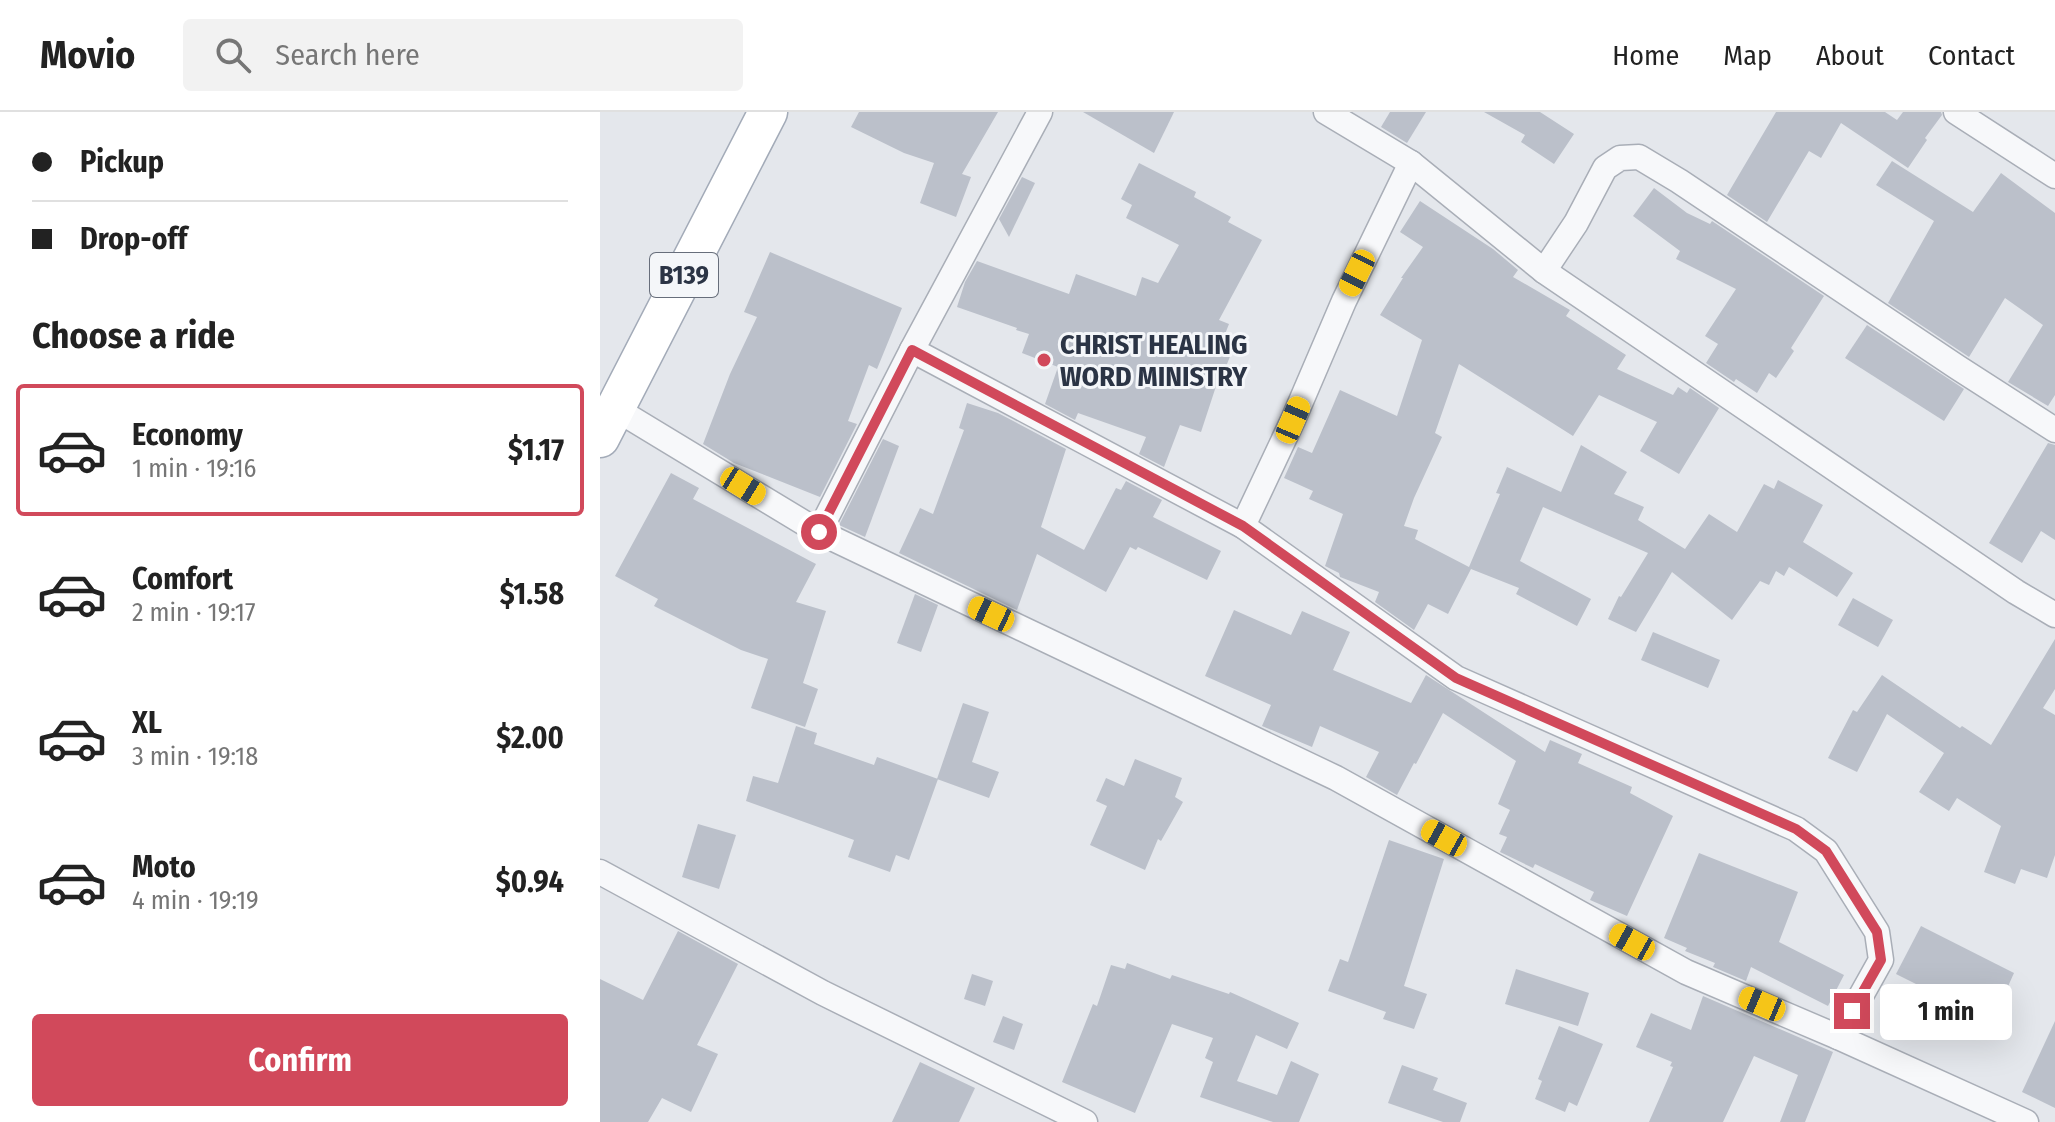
<!DOCTYPE html>
<html lang="en">
<head>
<meta charset="utf-8">
<style>
	:root { --surface:#fff; --page:#f2f2f2; --text:#222; --muted:#767676; --line:#e0e0e0; --accent:#d1495b }
	body { margin:0; font-family:"Fira Sans Condensed",sans-serif; background:var(--page); color:var(--text); height:100vh; display:flex; flex-direction:column; font-size:30px; white-space:nowrap }
	* { box-sizing:border-box; margin:0 }
	p { font-size:26px; color:var(--muted) }
	.icon { flex:none; width:44px; height:44px; fill:none; stroke:currentColor; stroke-width:2; stroke-linecap:round; stroke-linejoin:round }
	.map { position:relative; flex:1; overflow:hidden }
	.sheet { display:flex; flex-direction:column; background:var(--surface); width:600px }
	.sheet>* { flex:none }
	.top-card { display:grid; align-content:center; height:176px; padding:0 32px; background:var(--surface) }
	.end { position:absolute; width:36px; height:36px; margin:-18px; border:10px solid #d1495b; background:#fff; box-shadow:0 0 0 4px #fff }
	.from { border-radius:50% }
	.bubble { position:absolute; height:56px; border-radius:8px; background:var(--surface); box-shadow:0 8px 32px #0002; font-size:26px; font-weight:700; line-height:56px; text-align:center }
	.car { position:absolute; width:24px; height:48px; margin:-24px -12px; border-radius:10px; box-shadow:0 0 6px 2px #0007; background:linear-gradient(#f5c518 24%,#345 0 40%,#f5c518 0 76%,#345 0 86%,#f5c518 0) }
	.top-card b { display:flex; align-items:center; gap:28px; height:76px; font-size:30px }
	.top-card b+b { border-top:2px solid var(--line) }
	.top-card i { width:20px; height:20px; background:var(--text) }
	ul { padding:0; list-style:none }
	li { display:flex; align-items:center; gap:24px; height:132px; margin:0 16px 12px; padding:0 16px; border:4px solid transparent; border-radius:8px }
	li div { flex:1 }
	li b { display:block; font-size:30px }
	li em { font-style:normal; font-weight:700 }
	li.selected { border-color:var(--accent) }
	li>.icon { width:72px; height:72px; stroke-width:1.5 }
	h2 { padding:0 32px; font-size:36px; line-height:96px }
	.primary-button { display:flex; gap:16px; margin-top:auto; padding:16px 32px }
	.primary-button a { flex:1; height:92px; border-radius:8px; background:var(--accent); color:#fff; font-size:32px; font-weight:700; line-height:92px; text-align:center }
	header { display:flex; align-items:center; gap:48px; box-sizing:border-box; height:112px; padding:0 40px; background:var(--surface); border-bottom:2px solid var(--line) }
	header strong { font-size:38px }
	nav { display:flex; gap:44px; margin-inline-start:auto; font-size:28px }
	.search { width:560px; height:72px; background:var(--page); display:flex; align-items:center; gap:20px; box-sizing:border-box; padding:0 28px; border-radius:8px; color:var(--muted); font-size:30px }
	main { display:flex; flex:1; min-height:0 }
	.map>svg:first-child { display:block }
</style>
</head>
<body>
<header>
<strong>Movio</strong>
<div class="search"><svg class="icon" aria-label="search" viewBox="0 0 24 24"><circle cx="10" cy="10" r="6"/><path d="M15 15l6 6"/></svg>Search here</div>
<nav><a>Home</a><a>Map</a><a>About</a><a>Contact</a></nav>
</header>
<main>
<section class="sheet">
<div class="top-card">
<b><i class="from"></i>Pickup</b>
<b><i></i>Drop-off</b>
</div>
<h2>Choose a ride</h2>
<ul>
<li class="selected"><svg class="icon" aria-label="car" viewBox="0 0 24 24"><path d="M5 17H2v-5l4-1 3-4h7l3 4 3 1v5h-3M9 17h6M6 11h13"/><circle cx="7" cy="17" r="2"/><circle cx="17" cy="17" r="2"/></svg><div><b>Economy</b><p>1 min · 19:16</p></div><em>$1.17</em></li>
<li><svg class="icon" aria-label="car" viewBox="0 0 24 24"><path d="M5 17H2v-5l4-1 3-4h7l3 4 3 1v5h-3M9 17h6M6 11h13"/><circle cx="7" cy="17" r="2"/><circle cx="17" cy="17" r="2"/></svg><div><b>Comfort</b><p>2 min · 19:17</p></div><em>$1.58</em></li>
<li><svg class="icon" aria-label="car" viewBox="0 0 24 24"><path d="M5 17H2v-5l4-1 3-4h7l3 4 3 1v5h-3M9 17h6M6 11h13"/><circle cx="7" cy="17" r="2"/><circle cx="17" cy="17" r="2"/></svg><div><b>XL</b><p>3 min · 19:18</p></div><em>$2.00</em></li>
<li><svg class="icon" aria-label="car" viewBox="0 0 24 24"><path d="M5 17H2v-5l4-1 3-4h7l3 4 3 1v5h-3M9 17h6M6 11h13"/><circle cx="7" cy="17" r="2"/><circle cx="17" cy="17" r="2"/></svg><div><b>Moto</b><p>4 min · 19:19</p></div><em>$0.94</em></li>
</ul>
<div class="primary-button"><a>Confirm</a></div>
</section>
<div class="map">
<svg width="1455" height="1010" viewBox="0 0 1455 1010">
	<rect width="100%" height="100%" fill="#e4e7ec"/>
	<g fill="#bbc0ca">
		<path d="M259,0H398L362,62L371,65L356,105L320,91L334,51L304,41L251,15Z"/>
		<path d="M483,0H574L554,41Z"/>
		<path d="M790,0H826L807,31L781,15Z"/>
		<path d="M884,0H940L974,22L954,52L921,30L925,23Z"/>
		<path d="M1176,0H1285L1297,8L1303,0H1341L1342,3L1325,26L1327,28L1308,56L1241,11L1221,46L1209,39L1167,110L1127,83Z"/>
		<path d="M1292,49L1373,100L1401,61L1455,101V283L1448,294L1408,270L1443,213L1405,186L1369,245L1288,191L1334,109L1276,73Z"/>
		<path d="M539,51L596,80L594,85L631,105L628,110L662,128L619,208L629,212L623,227L635,232L625,257L622,256L601,320L580,313L564,355L539,342L546,325L478,301L475,308L445,292L458,255L422,241L429,222L416,218L417,216L357,195L365,170L377,149L469,182L476,162L536,184L542,165L558,171L579,133L526,106L532,93L521,87Z"/>
		<path d="M422,65L435,71L409,125L399,107Z"/>
		<path d="M1054,76L1087,101L1110,112L1112,109L1224,184L1191,236L1194,239L1176,266L1169,261L1157,281L1136,267L1134,270L1106,251L1118,232L1105,224L1136,177L1076,147L1080,139L1033,104Z"/>
		<path d="M820,89L893,137L918,158L913,165L970,198L966,204L1026,243L1017,257L1073,283L1078,275L1087,281L1090,276L1119,296L1079,362L1040,339L1057,310L999,283L973,324L859,252L835,321L842,325L814,386L804,414L818,418L815,427L869,455L900,382L896,381L907,355L961,380L981,333L1027,360L1014,382L1044,395L1038,408L1085,437L1109,402L1137,420L1164,372L1174,377L1178,368L1223,393L1203,430L1253,461L1237,485L1189,455L1184,464L1176,459L1169,473L1160,469L1132,508L1072,460L1036,520L1008,507L1019,484L1021,485L1048,441L943,395L920,449L991,487L977,514L916,482L919,476L871,457L848,502L828,492L814,518L775,490L779,480L740,465L739,461L725,454L743,402L709,387L713,379L684,366L698,335L712,341L740,278L797,304L822,228L780,203L803,166H801L823,135L800,120Z"/>
		<path d="M170,140L302,196L277,257L269,253L248,309L257,312L220,385L134,351L103,332L130,262L157,205L144,200Z"/>
		<path d="M1267,213L1364,277L1344,309L1245,246Z"/>
		<path d="M367,291L398,301L466,337L441,415L484,438L516,376L521,378L526,369L562,388L553,405L621,439L607,468L538,435L536,438L530,435L506,480L437,442L417,498L299,441L320,396L333,402L364,318L359,316Z"/>
		<path d="M283,327L299,334L265,425L239,413Z"/>
		<path d="M1448,331L1455,333V428L1441,419L1422,451L1389,431Z"/>
		<path d="M71,361L99,376L93,387L216,452L196,490L226,499L203,571L218,577L205,615L151,596L168,547L141,538L54,494L58,487L15,464Z"/>
		<path d="M315,482L338,493L321,540L297,531Z"/>
		<path d="M1253,486L1293,508L1278,535L1238,513Z"/>
		<path d="M634,498L691,523L702,499L750,520L733,558L811,591L826,563L945,640L950,628L982,642L978,651L1032,675L1030,681L1073,704L1027,804L990,788L994,780L935,752L933,756L900,740L907,725L899,722L910,698L898,692L916,649L843,601L816,652L814,651L797,683L766,665L779,640L720,614L712,635L662,614L671,593L605,564Z"/>
		<path d="M1053,520L1120,548L1108,576L1041,548Z"/>
		<path d="M1455,527V577L1443,596L1455,603V743L1447,766L1421,757L1415,772L1384,760L1401,714L1357,686L1349,699L1319,680L1344,641L1287,602L1257,660L1228,646L1253,598L1257,600L1282,563L1360,616L1362,614L1391,633Z"/>
		<path d="M363,591L389,600L372,650L399,660L389,686L337,667Z"/>
		<path d="M196,614L217,621L214,632L274,653L277,645L338,667L309,748L296,743L290,760L248,745L254,728L146,689L153,664L178,671Z"/>
		<path d="M535,647L582,666L575,685L583,690L561,729L558,727L545,758L490,733L507,694L496,689L506,666L524,674Z"/>
		<path d="M98,712L136,723L119,777L82,765Z"/>
		<path d="M789,728L844,747L804,874L827,882L814,917L783,907L786,900L728,879L740,847L748,850Z"/>
		<path d="M1099,741L1198,780L1179,830L1244,863L1228,894L1151,855L1146,869L1113,855L1115,851L1085,839L1087,836L1064,826Z"/>
		<path d="M1321,814L1414,861L1392,910L1296,862Z"/>
		<path d="M78,819L138,852L97,933L118,942L91,1000L62,986L48,1010H0V867L43,888Z"/>
		<path d="M527,851L570,867L572,863L629,882L630,880L699,911L687,937L656,923L637,969L677,983L691,949L719,962L699,1010H673L600,985L613,950L605,946L613,926L572,912L535,1001L462,970L493,892L497,894L511,853L525,857Z"/>
		<path d="M916,857L989,881L978,914L905,892Z"/>
		<path d="M372,862L393,869L385,894L364,887Z"/>
		<path d="M1103,884L1233,940L1205,1010H1180L1198,963L1154,944L1123,1010H1049L1073,955L1070,954L1072,950L1036,935L1051,901L1091,918Z"/>
		<path d="M403,904L423,912L414,938L393,930Z"/>
		<path d="M1455,909V996L1422,980Z"/>
		<path d="M959,914L1003,932L977,994L969,990L965,1000L935,987L942,969L938,967Z"/>
		<path d="M320,950L375,976L359,1010H292Z"/>
		<path d="M802,953L838,966L833,978L867,991L860,1010H843L788,991Z"/>
	</g>
	<g fill="none" stroke-linecap="round" stroke-linejoin="round">
		<g stroke="#a9aeb7" stroke-width="27">
			<g id="street">
				<path d="M440,0L312,238L643,414L856,566L1196,717L1226,739L1277,820L1281,848L1238,925"/>
				<path d="M726,0L811,51L944,159L1416,480L1455,503"/>
				<path d="M1356,0L1455,64"/>
				<path d="M944,159L976,111L1005,56L1020,46L1039,45L1079,69L1357,255L1455,318"/>
				<path d="M16,297L219,420L736,666L1086,860L1238,925L1426,1010"/>
				<path d="M643,414L693,308L744,189L811,51"/>
				<path d="M219,420L312,238"/>
				<path d="M0,760L223,881L485,1010"/>
			</g>
		</g>
		<g stroke="#a3abb8" stroke-width="41">
			<path id="primary" d="M0,326L168,0"/>
		</g>
		<use href="#street" stroke="#f7f8fa" stroke-width="24"/>
		<use href="#primary" stroke="#fff" stroke-width="38"/>
	</g>
	<g fill="none" stroke-linecap="round" stroke-linejoin="round">
		<path stroke="#d1495b" stroke-width="10" d="M219,420L312,238L643,414L856,566L1196,717L1226,739L1277,820L1281,848L1252,899"/>
	</g>
	<circle fill="#d1495b" stroke="#f4f6f9" stroke-width="3" cx="444" cy="248" r="8"/>
	<g text-anchor="middle" dominant-baseline="central" stroke-width="6" stroke-linejoin="round" paint-order="stroke">
		<rect fill="#f4f6f9" stroke="#676e7b" stroke-width="2" x="50" y="141" width="68" height="44" rx="6"/>
		<g font-size="26" font-weight="bold" fill="#2b3445">
			<text x="84" y="163">B139</text>
		</g>
		<g font-size="28" font-weight="bold" fill="#2b3445" stroke="#f4f6f9" text-anchor="start">
			<text x="460" y="232">CHRIST HEALING<tspan x="460" dy="32">WORD MINISTRY</tspan></text>
		</g>
	</g>
</svg>
<i class="end from" style="left:219px;top:420px"></i>
<i class="end" style="left:1252px;top:899px"></i>
<div class="bubble" style="left:1280px;top:872px;width:132px">1 min</div>
<i class="car" style="left:757px;top:161px;rotate:206deg"></i>
<i class="car" style="left:693px;top:308px;rotate:23deg"></i>
<i class="car" style="left:143px;top:374px;rotate:122deg"></i>
<i class="car" style="left:391px;top:502px;rotate:295deg"></i>
<i class="car" style="left:844px;top:726px;rotate:299deg"></i>
<i class="car" style="left:1032px;top:830px;rotate:299deg"></i>
<i class="car" style="left:1162px;top:892px;rotate:293deg"></i>
</div>
</main>
</body>
</html>
